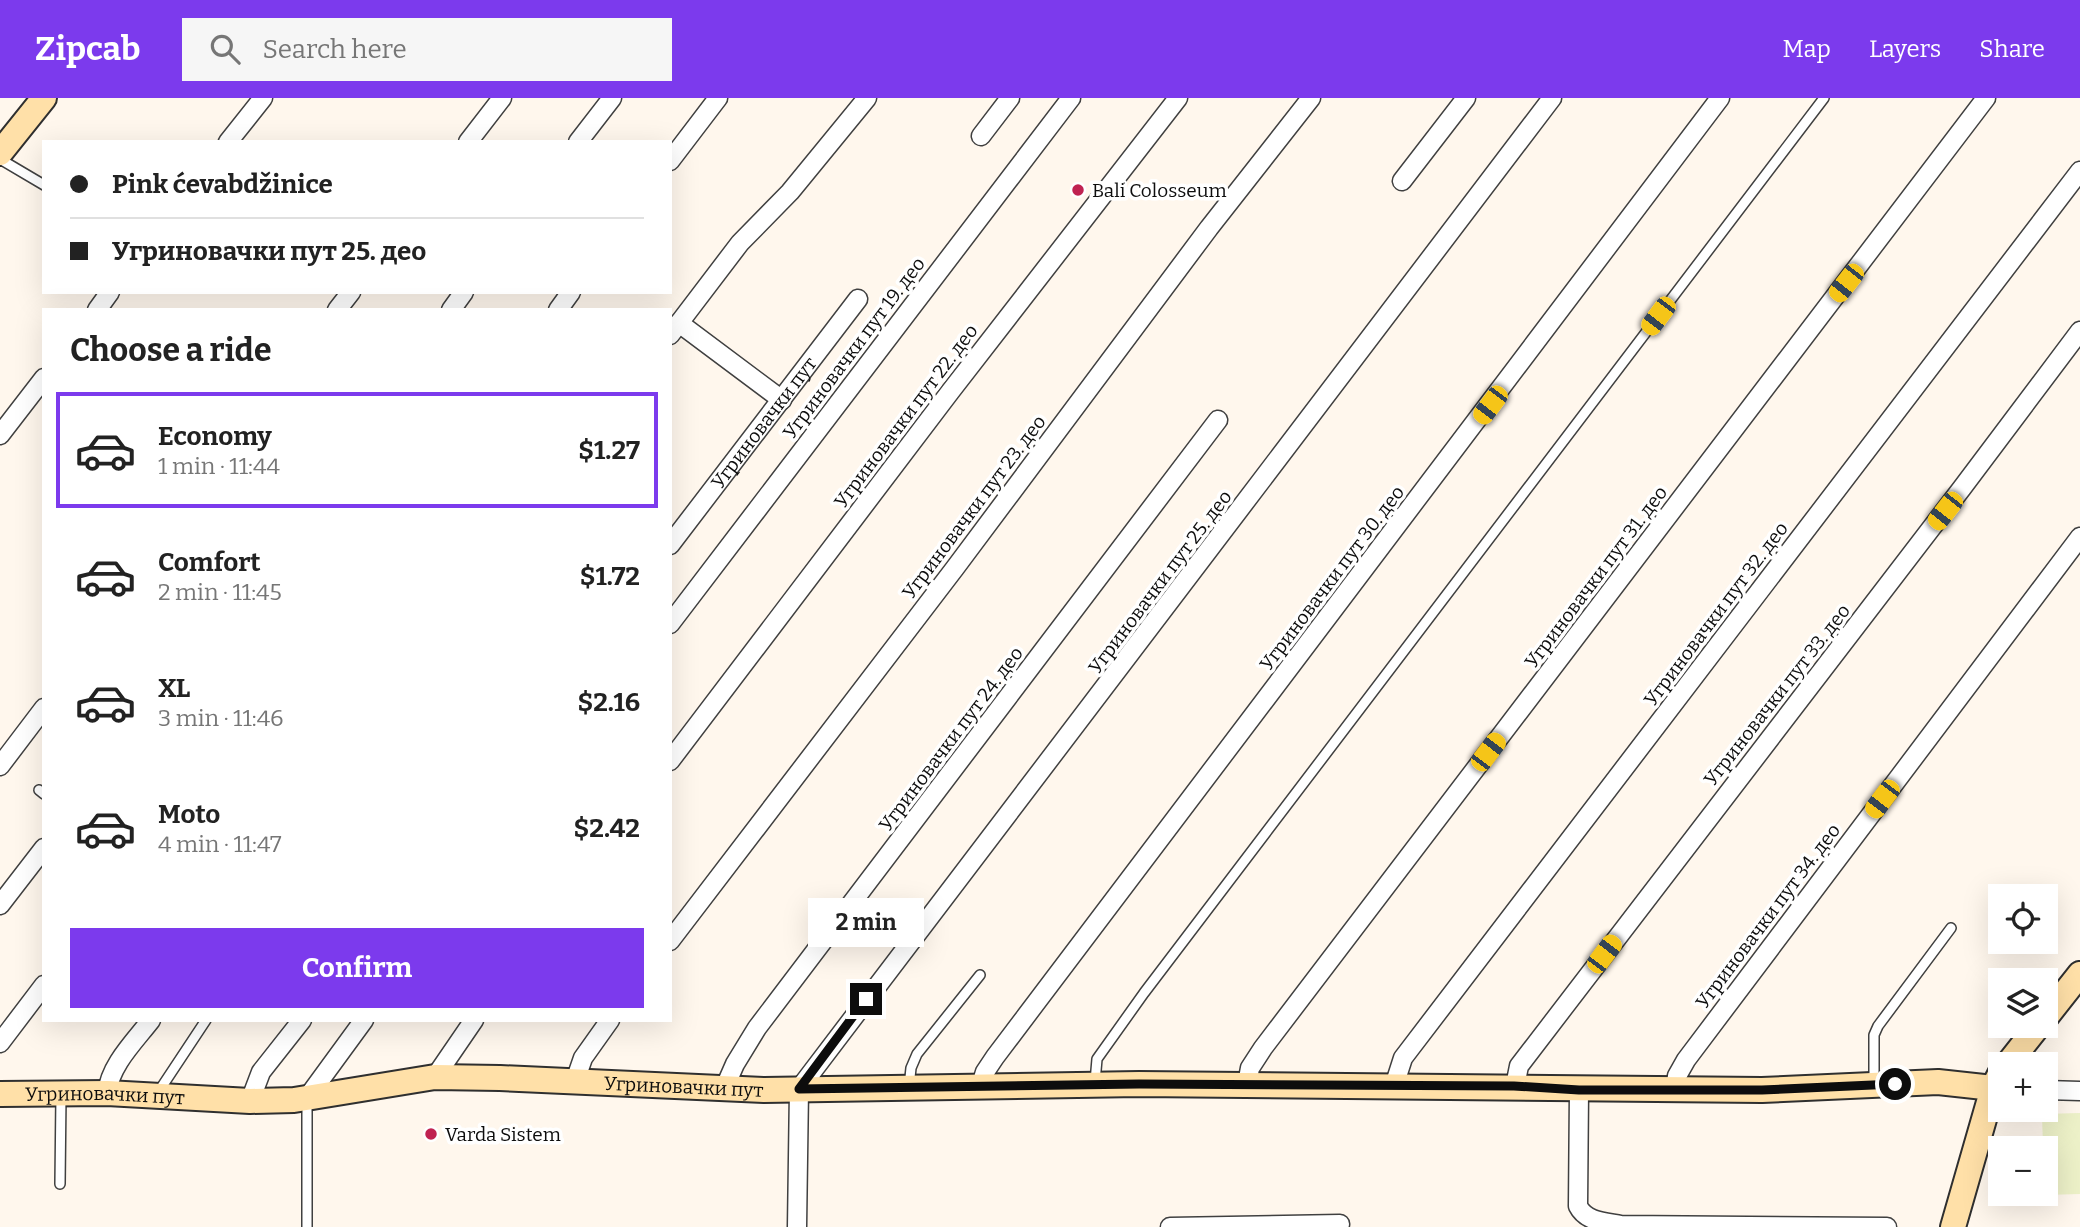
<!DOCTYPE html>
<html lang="en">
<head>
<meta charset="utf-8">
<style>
	:root { --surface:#fff; --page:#f6f6f6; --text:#222; --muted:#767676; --line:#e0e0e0; --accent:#7c3aed }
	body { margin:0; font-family:Bitter,serif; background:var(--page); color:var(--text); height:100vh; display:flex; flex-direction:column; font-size:26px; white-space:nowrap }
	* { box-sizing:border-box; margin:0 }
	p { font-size:23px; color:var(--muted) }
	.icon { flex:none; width:38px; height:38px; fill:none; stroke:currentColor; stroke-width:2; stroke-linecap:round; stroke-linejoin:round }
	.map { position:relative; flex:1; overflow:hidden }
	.panel { position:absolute; left:42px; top:210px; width:630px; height:714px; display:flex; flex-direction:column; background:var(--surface); border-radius:0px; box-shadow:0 7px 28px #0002 }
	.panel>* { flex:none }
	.hud { position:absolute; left:42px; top:42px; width:630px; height:154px; border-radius:0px; box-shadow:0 7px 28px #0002; display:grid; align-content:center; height:154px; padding:0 28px; background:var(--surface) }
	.fabs { position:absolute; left:1988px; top:786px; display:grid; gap:14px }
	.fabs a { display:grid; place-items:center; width:70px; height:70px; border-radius:0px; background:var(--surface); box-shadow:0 7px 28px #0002; font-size:35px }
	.end { position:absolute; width:32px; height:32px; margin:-16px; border:9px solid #0d0d0d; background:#fff; box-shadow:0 0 0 4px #fff }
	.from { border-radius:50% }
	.bubble { position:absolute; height:49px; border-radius:0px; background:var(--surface); box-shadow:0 7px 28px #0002; font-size:23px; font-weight:700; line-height:49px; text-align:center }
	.car { position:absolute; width:21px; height:42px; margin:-21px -10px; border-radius:9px; box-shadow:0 0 5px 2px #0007; background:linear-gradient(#f5c518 24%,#345 0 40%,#f5c518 0 76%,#345 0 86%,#f5c518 0) }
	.hud b { display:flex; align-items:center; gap:24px; height:66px; font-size:26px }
	.hud b+b { border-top:2px solid var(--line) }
	.hud i { width:18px; height:18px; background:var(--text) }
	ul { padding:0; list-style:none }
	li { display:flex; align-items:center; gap:21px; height:116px; margin:0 14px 10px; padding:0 14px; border:4px solid transparent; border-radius:0px }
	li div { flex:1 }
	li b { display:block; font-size:26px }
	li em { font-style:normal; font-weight:700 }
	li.on { border-color:var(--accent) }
	li>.icon { width:63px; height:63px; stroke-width:1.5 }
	h2 { padding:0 28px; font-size:32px; line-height:84px }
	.button { display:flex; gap:14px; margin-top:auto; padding:14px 28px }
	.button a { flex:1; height:80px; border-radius:0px; background:var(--accent); color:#fff; font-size:28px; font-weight:700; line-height:80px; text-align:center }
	header { display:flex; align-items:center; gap:42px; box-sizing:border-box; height:98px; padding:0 35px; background:var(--accent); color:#fff }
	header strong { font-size:33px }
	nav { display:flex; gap:38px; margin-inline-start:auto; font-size:24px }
	.search { width:490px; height:63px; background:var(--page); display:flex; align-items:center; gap:18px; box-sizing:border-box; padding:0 24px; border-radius:0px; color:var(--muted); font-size:26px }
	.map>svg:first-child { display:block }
</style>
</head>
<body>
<header>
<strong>Zipcab</strong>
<div class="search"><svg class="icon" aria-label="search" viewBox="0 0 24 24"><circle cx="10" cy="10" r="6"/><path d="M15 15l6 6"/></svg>Search here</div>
<nav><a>Map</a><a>Layers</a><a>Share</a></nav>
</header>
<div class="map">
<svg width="2080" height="1129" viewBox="0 0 2080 1129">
	<rect width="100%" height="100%" fill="#fff7ed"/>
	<path fill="#edf1c8" d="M2080,1015V1096L2045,1097L2046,1050H2043L2042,1016Z"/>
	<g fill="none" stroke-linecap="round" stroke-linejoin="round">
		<g stroke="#404040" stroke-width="12">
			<g id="lane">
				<path d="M0,61L44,87"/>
				<path d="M39,692L44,696"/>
				<path d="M1095,984L1097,961L1144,895L1824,0"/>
				<path d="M1874,985V937L1878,928L1951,830"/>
				<path d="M909,989L911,970L917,956L980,877"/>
				<path d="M157,996L206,922"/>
				<path d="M60,1086L61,997"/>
				<path d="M307,1129V1002"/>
			</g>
		</g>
		<g stroke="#404040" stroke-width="21">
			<g id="street">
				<path d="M981,38L1010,0"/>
				<path d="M228,44L263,0"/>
				<path d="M468,44L502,0"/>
				<path d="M578,44L612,0"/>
				<path d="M670,63L718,0"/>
				<path d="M1402,83L1466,0"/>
				<path d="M97,212L110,194"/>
				<path d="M337,212L351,194"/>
				<path d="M451,212L464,194"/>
				<path d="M558,212L571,194"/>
				<path d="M679,225L782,302"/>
				<path d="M670,237L740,145L790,94L867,0"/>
				<path d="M0,337L44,280"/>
				<path id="s1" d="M670,447L858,201"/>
				<path d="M670,526L1071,0"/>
				<path d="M670,663L950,294L1178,0"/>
				<path d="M0,668L44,610"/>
				<path d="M0,807L44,750"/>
				<path d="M670,843L955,470L1209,130L1311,0"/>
				<path d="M0,945L44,887"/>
				<path d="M435,979L474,922"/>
				<path d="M575,983L583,960L610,922"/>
				<path d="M1247,986L1250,970L1263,950L1986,0"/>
				<path d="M981,987L985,974L995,959L1720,0"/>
				<path d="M1394,988L1403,960L2080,73"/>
				<path d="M1515,988L1519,968L1962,390L2080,233"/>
				<path d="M724,991L735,966L757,930L1218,322"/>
				<path d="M1579,992L1578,1108C1586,1124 1605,1124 1621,1127L1887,1129"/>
				<path d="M1675,992L1677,978L1686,962L2080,439"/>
				<path d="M2046,992L2080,993"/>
				<path d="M107,995C110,967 134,944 151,922"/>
				<path d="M307,1000L364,922"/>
				<path d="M250,1003L261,974L302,922"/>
				<path d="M797,1129L799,991L1552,0"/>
				<path d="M1170,1129L1340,1126"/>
			</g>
		</g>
		<g stroke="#2f2f2f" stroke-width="28">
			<g id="secondary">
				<path d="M0,55L44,0"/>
				<path d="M2046,919L2080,876"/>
				<path d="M2008,966L2038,928"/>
				<path id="s2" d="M0,996L107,995L250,1003L294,1002L435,979L500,980L764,992L1139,986L1762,992L1938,984L1993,990"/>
				<path d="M1953,1129L1993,990L2000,976"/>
			</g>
		</g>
		<use href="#lane" stroke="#fff" stroke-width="9"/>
		<use href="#street" stroke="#fff" stroke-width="18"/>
		<use href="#secondary" stroke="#ffe0a8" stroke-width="24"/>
	</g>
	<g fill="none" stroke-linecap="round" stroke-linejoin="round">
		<path stroke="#0d0d0d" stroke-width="9" d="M866,901L799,991L1139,986L1514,988L1579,992H1762L1895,986"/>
	</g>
	<g fill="#c02251" stroke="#fff" stroke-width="2.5">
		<circle cx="1078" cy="92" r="7"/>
		<circle cx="431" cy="1036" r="7"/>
	</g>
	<g text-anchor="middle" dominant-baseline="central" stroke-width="7" stroke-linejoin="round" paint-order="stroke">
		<g font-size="19" fill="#0d0d0d" stroke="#fff" text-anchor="start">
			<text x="1092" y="92">Bali Colosseum</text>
			<text x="445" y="1036">Varda Sistem</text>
		</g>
		<g font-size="19" fill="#0d0d0d" stroke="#fff">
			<text transform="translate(854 250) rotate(-53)">Угриновачки пут 19. део</text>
			<text transform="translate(906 318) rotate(-53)">Угриновачки пут 22. део</text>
			<text stroke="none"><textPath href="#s1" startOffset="154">Угриновачки пут</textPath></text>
			<text transform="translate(974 409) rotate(-53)">Угриновачки пут 23. део</text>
			<text transform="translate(1596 479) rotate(-53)">Угриновачки пут 31. део</text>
			<text transform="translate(1332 480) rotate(-53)">Угриновачки пут 30. део</text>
			<text transform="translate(1160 484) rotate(-53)">Угриновачки пут 25. део</text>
			<text transform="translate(1716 516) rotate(-53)">Угриновачки пут 32. део</text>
			<text transform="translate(1777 597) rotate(-52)">Угриновачки пут 33. део</text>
			<text transform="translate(951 641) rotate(-53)">Угриновачки пут 24. део</text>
			<text transform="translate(1768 818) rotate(-53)">Угриновачки пут 34. део</text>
			<text stroke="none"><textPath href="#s2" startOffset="686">Угриновачки пут</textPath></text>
			<text stroke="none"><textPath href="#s2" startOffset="105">Угриновачки пут</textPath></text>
		</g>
	</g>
</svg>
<div class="fabs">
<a><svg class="icon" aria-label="locate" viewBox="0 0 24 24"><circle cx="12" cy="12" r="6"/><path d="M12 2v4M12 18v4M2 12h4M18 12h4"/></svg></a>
<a><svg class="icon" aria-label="layers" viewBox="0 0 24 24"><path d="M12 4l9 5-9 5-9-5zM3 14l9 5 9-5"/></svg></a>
<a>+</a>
<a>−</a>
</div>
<i class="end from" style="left:1895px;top:986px"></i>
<i class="end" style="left:866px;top:901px"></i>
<div class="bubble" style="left:808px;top:800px;width:116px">2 min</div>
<i class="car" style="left:1846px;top:185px;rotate:218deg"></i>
<i class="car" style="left:1658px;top:218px;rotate:217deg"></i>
<i class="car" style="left:1490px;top:307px;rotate:217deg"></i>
<i class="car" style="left:1945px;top:413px;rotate:218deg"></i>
<i class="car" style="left:1488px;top:654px;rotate:37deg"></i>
<i class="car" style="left:1882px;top:701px;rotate:217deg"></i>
<i class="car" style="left:1604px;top:856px;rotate:37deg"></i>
<div class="hud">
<b><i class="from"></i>Pink ćevabdžinice</b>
<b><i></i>Угриновачки пут 25. део</b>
</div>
<section class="panel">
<h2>Choose a ride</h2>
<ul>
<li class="on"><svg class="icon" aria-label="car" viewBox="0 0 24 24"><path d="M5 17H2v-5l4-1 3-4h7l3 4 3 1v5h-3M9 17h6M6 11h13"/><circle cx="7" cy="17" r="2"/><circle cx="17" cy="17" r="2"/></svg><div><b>Economy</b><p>1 min · 11:44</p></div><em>$1.27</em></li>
<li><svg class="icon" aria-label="car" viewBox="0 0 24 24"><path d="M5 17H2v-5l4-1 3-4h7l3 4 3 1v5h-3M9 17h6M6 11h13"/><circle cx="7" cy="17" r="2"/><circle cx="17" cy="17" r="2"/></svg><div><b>Comfort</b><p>2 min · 11:45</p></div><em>$1.72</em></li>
<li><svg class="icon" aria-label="car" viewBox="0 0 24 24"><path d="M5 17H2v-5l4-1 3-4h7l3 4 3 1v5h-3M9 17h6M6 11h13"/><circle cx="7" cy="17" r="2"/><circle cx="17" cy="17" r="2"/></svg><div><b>XL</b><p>3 min · 11:46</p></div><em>$2.16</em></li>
<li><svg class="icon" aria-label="car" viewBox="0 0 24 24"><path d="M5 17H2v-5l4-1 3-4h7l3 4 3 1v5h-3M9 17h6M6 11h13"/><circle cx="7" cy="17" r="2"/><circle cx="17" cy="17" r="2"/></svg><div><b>Moto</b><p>4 min · 11:47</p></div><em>$2.42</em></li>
</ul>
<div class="button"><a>Confirm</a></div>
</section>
</div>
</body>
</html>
